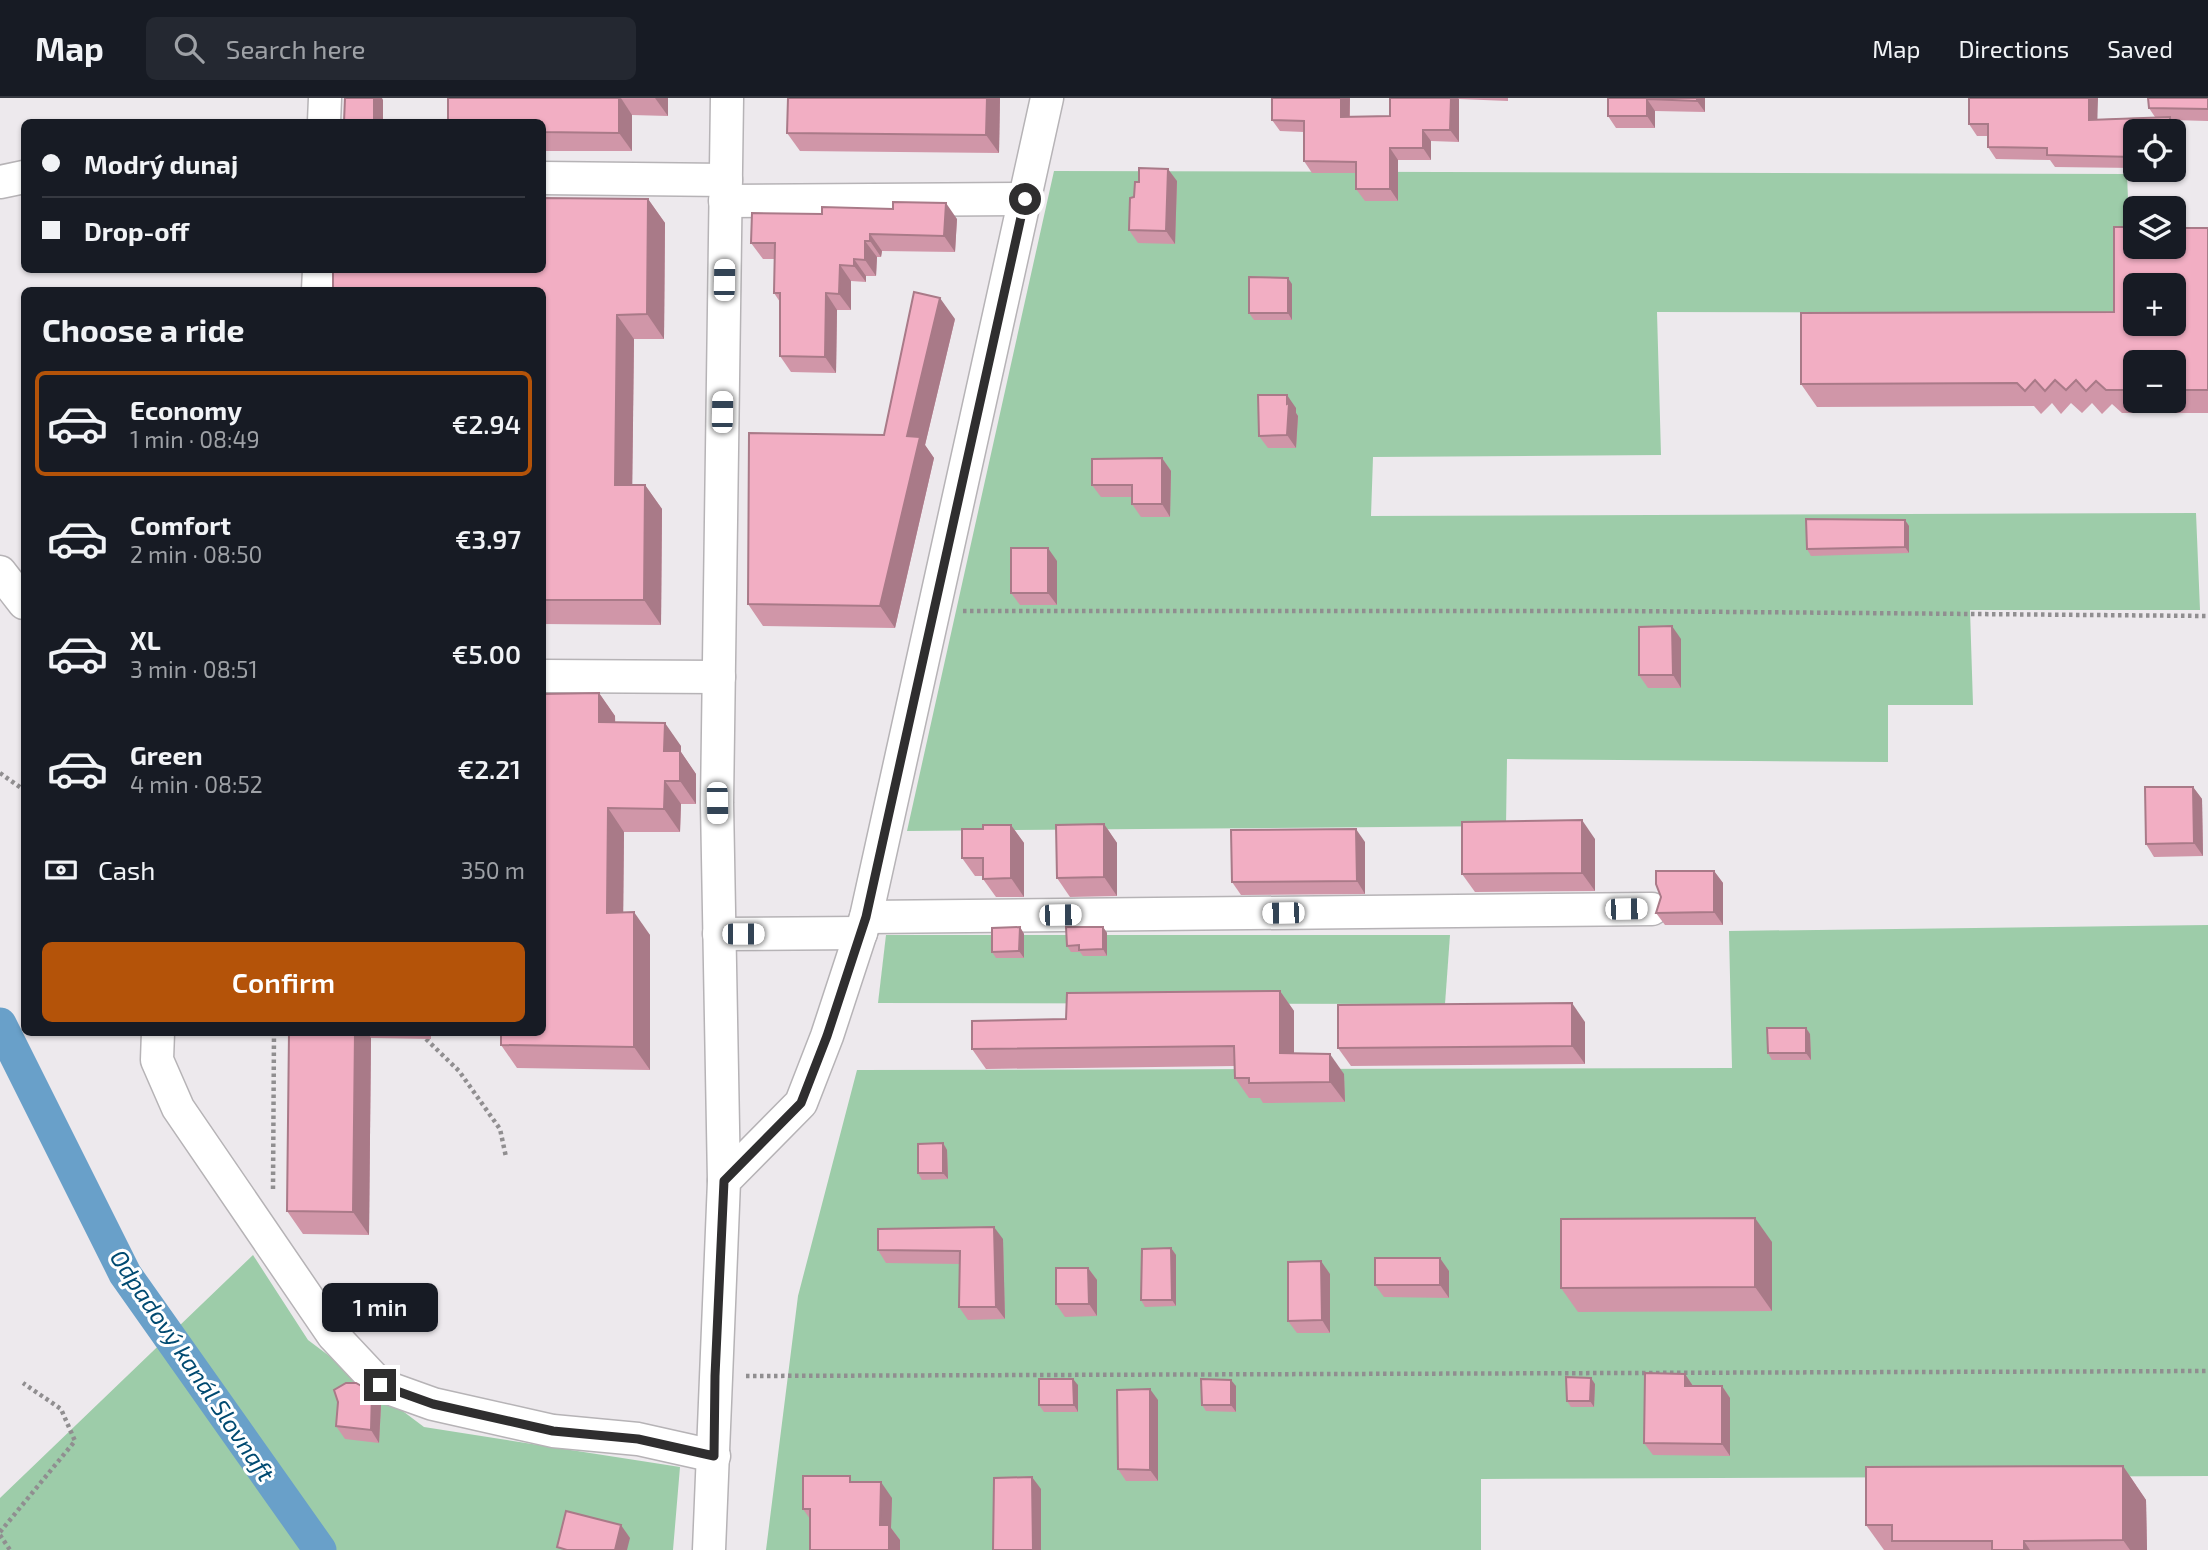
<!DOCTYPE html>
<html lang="en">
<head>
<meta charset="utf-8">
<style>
	:root { --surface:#171b24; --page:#242831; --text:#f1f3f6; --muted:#9ea1a6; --line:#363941; --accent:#b45309 }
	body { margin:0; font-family:"Exo 2",sans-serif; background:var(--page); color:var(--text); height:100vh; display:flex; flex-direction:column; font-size:26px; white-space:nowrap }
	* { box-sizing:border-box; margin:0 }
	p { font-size:23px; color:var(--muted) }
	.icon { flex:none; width:38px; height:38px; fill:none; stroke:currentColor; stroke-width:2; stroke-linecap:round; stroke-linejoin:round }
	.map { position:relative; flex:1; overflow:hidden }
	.panel { position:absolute; left:21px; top:189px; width:525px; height:749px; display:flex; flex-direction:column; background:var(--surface); border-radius:10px; box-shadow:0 2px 5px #0004 }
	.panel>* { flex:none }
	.banner { position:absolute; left:21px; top:21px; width:525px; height:154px; border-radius:10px; box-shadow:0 2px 5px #0004; display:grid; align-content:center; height:154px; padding:0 21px; background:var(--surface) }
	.tools { position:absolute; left:2123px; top:21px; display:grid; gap:14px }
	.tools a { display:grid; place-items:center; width:63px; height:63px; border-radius:10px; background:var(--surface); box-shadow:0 2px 5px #0004; font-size:35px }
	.end { position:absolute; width:32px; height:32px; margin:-16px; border:9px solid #2f2e2f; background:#fff; box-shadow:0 0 0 4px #fff }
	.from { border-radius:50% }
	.bubble { position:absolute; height:49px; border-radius:10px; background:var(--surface); box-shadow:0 2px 5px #0004; font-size:23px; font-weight:600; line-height:49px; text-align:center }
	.car { position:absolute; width:21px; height:42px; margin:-21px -10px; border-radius:9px; box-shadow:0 0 5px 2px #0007; background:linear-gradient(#fff 24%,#345 0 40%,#fff 0 76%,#345 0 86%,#fff 0) }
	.banner b { display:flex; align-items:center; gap:24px; height:66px; font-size:26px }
	.banner b+b { border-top:2px solid var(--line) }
	.banner i { width:18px; height:18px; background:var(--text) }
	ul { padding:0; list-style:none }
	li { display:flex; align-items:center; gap:21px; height:105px; margin:0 14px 10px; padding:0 7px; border:4px solid transparent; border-radius:10px }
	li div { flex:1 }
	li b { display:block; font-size:26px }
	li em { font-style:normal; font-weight:600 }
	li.on { border-color:var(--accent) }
	li>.icon { width:63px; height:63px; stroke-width:1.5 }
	h2 { padding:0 21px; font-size:32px; line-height:84px }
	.pay { display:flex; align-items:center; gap:18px; height:77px; padding:0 21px; font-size:26px }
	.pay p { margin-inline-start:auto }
	.action { display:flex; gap:14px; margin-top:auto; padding:14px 21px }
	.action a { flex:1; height:80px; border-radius:10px; background:var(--accent); color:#fff; font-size:28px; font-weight:600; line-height:80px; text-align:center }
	header { display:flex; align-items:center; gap:42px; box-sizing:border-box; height:98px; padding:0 35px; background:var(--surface); border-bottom:2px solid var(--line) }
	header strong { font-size:33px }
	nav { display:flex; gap:38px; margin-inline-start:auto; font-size:24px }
	.search { width:490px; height:63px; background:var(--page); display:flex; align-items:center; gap:18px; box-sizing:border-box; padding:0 24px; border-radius:10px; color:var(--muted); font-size:26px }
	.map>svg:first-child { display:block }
</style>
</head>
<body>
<header>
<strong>Map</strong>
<div class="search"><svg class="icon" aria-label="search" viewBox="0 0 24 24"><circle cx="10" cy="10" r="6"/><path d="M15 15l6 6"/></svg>Search here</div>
<nav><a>Map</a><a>Directions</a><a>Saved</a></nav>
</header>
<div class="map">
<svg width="2208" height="1452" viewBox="0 0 2208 1452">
	<rect width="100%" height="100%" fill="#ede9ed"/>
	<g fill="#9dcca9">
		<path d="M1054,73L2127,76L2130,152V215L1657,214L1661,357L1373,359L1371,418L2196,415L2200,512H1970L1973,607H1888V664L1507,661L1506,728L907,733Z"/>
		<path d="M2208,827V1378L1481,1381V1452H766L798,1198L857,972L1732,970L1729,833Z"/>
		<path d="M886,837H1450L1445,906L878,905Z"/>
		<path d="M253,1157L308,1242L424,1329L680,1369L673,1452H0V1400Z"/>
	</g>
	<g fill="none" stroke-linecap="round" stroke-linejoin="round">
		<path stroke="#69a0c9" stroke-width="33" d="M0,926L125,1176L320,1452"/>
		<g stroke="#b6b3b6" stroke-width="35">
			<g id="minor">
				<path d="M324,24L325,0"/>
				<path d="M542,80L726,82"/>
				<path d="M0,84L24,79"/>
				<path d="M725,103L1025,101"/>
				<path d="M318,192L319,172"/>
				<path d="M0,474L24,505"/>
				<path d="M542,578L719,579"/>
				<path d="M866,819L1652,811"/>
				<path d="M719,836L861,835"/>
				<path d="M158,934L157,962L178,1010L333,1237L380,1287L433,1306L553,1333L638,1341L714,1358"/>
				<path d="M724,1083L717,705L727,0"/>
				<path d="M709,1452L724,1083L801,1005L827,938L866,819L1047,0"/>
			</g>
		</g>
		<g stroke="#908e90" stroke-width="4.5" stroke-dasharray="3.5 3.5" stroke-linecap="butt">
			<path d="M963,513H1621L2208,518"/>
			<path d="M0,675L24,692"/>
			<path d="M426,941L459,973L500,1031L506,1059"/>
			<path d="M273,1091L274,934"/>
			<path d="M746,1278L2208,1273"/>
			<path d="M0,1434L75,1343L61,1311L23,1285"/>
			<path d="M0,1437L10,1452"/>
		</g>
		<use href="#minor" stroke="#fff" stroke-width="32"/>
	</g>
	<g fill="#d096a8" fill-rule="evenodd">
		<path d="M448,0H668V18L632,17V53H542V24Z"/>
		<path d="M1000,0L999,55L800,53L787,35Z"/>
		<path d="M1350,0V19L1390,18V0H1508V3L1459,1V44L1431,43V62H1398V103H1365L1356,91V75H1312L1304,63V34L1280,33L1272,22Z"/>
		<path d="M1608,0H1705V14L1655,13V30H1616L1608,18Z"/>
		<path d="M2208,0V23L2172,22L2178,31V71H2174V33H2135V70L2055,69L2050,62L1996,61L1988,49V38H1977L1969,26L2155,19L2149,10Z"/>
		<path d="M1177,83L1175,146L1138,145L1129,132L1134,99Z"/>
		<path d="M648,101L665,125L664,241H634L632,387H645L662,411L661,527L542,526V192Z"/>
		<path d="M893,111L957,121L955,154L882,153L881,159H877L876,178H866V184L851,183V212H837L836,275L791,274L780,258V204L774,195L775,161H763L751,145L822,116Z"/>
		<path d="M2208,130V315H2122L2112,306L2102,316L2092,305L2082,315L2071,305L2061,316L2052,305L2041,316L2034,308L1817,309L1801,286L2114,214ZM2135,264H2174V303H2135Z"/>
		<path d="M1292,186V222H1254L1249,215Z"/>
		<path d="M955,221L925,347L934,360L895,530L763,528L748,506L884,337Z"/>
		<path d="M1296,310V315L1298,318L1296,350H1268L1259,338Z"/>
		<path d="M1162,360L1171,373L1170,419H1141L1132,406V399H1101L1092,387Z"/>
		<path d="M1905,422L1909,428V455L1811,458L1807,451Z"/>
		<path d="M1057,463V507H1020L1011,495Z"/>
		<path d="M1681,541V590H1648L1639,577Z"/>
		<path d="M599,595L615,618V624L681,648V654L696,676V706H681L680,734H624L623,814L650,837V972L517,970L501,947Z"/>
		<path d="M2193,689L2202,701L2203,758L2154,759L2146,746Z"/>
		<path d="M1104,726L1117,745V798L1070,799L1057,780Z"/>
		<path d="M1011,727L1024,745V799H996L983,781V778H975L962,760L983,731Z"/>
		<path d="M1595,741V793L1475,794L1462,776Z"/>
		<path d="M1365,744V796L1241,797L1232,784Z"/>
		<path d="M1714,773L1723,785V827H1665L1656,815Z"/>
		<path d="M1020,829L1024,836V860H996L992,854Z"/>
		<path d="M1103,829L1107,835V858H1083L1080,854H1071L1067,848Z"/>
		<path d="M1280,893L1294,913V956L1344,976L1345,1004L1263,1005L1260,1000H1249L1235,980V968L986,971L972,951L1066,921Z"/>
		<path d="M1585,924V966L1351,968L1338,950Z"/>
		<path d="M1806,930L1810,936L1811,962H1772L1768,955Z"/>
		<path d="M289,934H431V941L371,940L369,1137L303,1136L287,1113Z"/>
		<path d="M943,1045L947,1052L948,1081L922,1082L918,1075Z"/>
		<path d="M1003,1141L1005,1221L968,1222L959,1209L960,1166L886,1165L878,1152Z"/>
		<path d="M1772,1144V1213L1578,1214L1561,1190Z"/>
		<path d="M1171,1150L1176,1157V1208L1145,1209L1141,1202Z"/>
		<path d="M1088,1170L1097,1182V1218L1065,1219L1056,1206Z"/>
		<path d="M1449,1173V1200L1384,1199L1375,1187Z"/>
		<path d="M1330,1176V1235H1297L1288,1223Z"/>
		<path d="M1685,1276L1693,1288H1722L1730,1300V1358L1653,1357L1644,1345Z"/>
		<path d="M1595,1286L1594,1309H1571L1567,1303Z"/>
		<path d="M1078,1287V1314H1044L1039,1307Z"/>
		<path d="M1236,1288V1314L1206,1313L1202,1307Z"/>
		<path d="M372,1294L381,1307L379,1345L345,1341L336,1328Z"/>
		<path d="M1158,1302V1383H1126L1118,1371Z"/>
		<path d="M2123,1368L2146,1402L2147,1452H1884L1866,1427Z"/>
		<path d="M855,1384L892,1400L891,1430L900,1442L810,1421L803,1411Z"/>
	</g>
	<g fill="#a97a88">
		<path d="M374,0H382L383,2V24H374Z"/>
		<path d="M619,0H621L632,17V53L619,35Z"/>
		<path d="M655,0H668V18Z"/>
		<path d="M987,0H1000L999,55L986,37Z"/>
		<path d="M1341,0H1350L1349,30L1341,19Z"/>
		<path d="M1451,0H1458L1459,1V44L1450,32Z"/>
		<path d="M1697,0H1705V14L1697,3Z"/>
		<path d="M2089,0H2098L2097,34L2089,22Z"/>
		<path d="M1647,1L1655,13V30L1647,18Z"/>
		<path d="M2170,19L2178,31V71L2174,64V33H2170Z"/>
		<path d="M1423,32L1431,43V62L1423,50Z"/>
		<path d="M1390,50L1398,62V103L1390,91Z"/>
		<path d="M1168,71L1177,83L1175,146L1166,133Z"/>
		<path d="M648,101L665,125L664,241L647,216Z"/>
		<path d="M946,105L957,121L955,154L944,138Z"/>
		<path d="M870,136L882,153L881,159L870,143Z"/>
		<path d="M865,143L877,159L876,178L865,162Z"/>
		<path d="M854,161L866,178V184L854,168Z"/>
		<path d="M840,167L851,183V212L839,196Z"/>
		<path d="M1288,180L1292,186V222L1288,215Z"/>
		<path d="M826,195L837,212L836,275L825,259Z"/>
		<path d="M940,200L955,221L925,347L934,360L895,530L880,508L907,338Z"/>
		<path d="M617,217L634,241L632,411L615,387Z"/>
		<path d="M1287,297L1296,310V315L1298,318L1296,350L1287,337Z"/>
		<path d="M1162,360L1171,373L1170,419L1162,406Z"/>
		<path d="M645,387L662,411L661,527L644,502Z"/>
		<path d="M1905,422L1909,428V455L1905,449Z"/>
		<path d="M1048,450L1057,463V507L1048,495Z"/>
		<path d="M1672,528L1681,541V590L1673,577Z"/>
		<path d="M599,595L615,618L616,647L599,624Z"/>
		<path d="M665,625L681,648V654L696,676V706L680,683L664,653Z"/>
		<path d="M665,683L681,706L680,734L664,711Z"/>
		<path d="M2193,689L2202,701L2203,758L2194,745Z"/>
		<path d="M608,710L624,734L623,838L607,815Z"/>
		<path d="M1582,722L1595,741V793L1582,775Z"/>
		<path d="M1104,726L1117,745V798L1104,779Z"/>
		<path d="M1011,727L1024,745V799L1011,780Z"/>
		<path d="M1356,731L1365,744V796L1357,783Z"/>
		<path d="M1714,773L1723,785V827L1714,814Z"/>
		<path d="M634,814L650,837V972L634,949Z"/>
		<path d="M1020,829L1024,836V860L1019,853Z"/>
		<path d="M1103,829L1107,835V858L1103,851Z"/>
		<path d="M1280,893L1294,913V976L1280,955Z"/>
		<path d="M1572,905L1585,924V966L1572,948Z"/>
		<path d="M1806,930L1810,936L1811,962L1806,955Z"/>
		<path d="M355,934H367L371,940L369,1137L353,1114Z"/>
		<path d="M1330,956L1344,976L1345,1004L1330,984Z"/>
		<path d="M943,1045L947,1052L948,1081L943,1075Z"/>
		<path d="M1755,1120L1772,1144V1213L1755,1189Z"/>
		<path d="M994,1129L1003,1141L1005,1221L996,1209Z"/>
		<path d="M1171,1150L1176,1157V1208L1172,1202Z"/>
		<path d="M1440,1160L1449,1173V1200L1440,1187Z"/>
		<path d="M1321,1163L1330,1176V1235L1322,1222Z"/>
		<path d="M1088,1170L1097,1182V1218L1089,1206Z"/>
		<path d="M1685,1276L1693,1288H1685Z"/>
		<path d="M1591,1280L1595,1286L1594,1309L1590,1303Z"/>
		<path d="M1073,1281L1078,1287V1314L1074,1307Z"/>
		<path d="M1231,1282L1236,1288V1314L1231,1307Z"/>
		<path d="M1722,1288L1730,1300V1358L1722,1346Z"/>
		<path d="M1150,1291L1158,1302V1383L1150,1372Z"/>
		<path d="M372,1294L381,1307L379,1345L371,1332Z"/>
		<path d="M2123,1368L2146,1402L2147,1452H2130L2123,1442Z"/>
		<path d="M1032,1379L1041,1391V1452H1033Z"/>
		<path d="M881,1384L892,1400L891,1430L900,1442V1452H889L880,1427Z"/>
		<path d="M621,1427L630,1440L627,1452H615Z"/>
		<path d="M2024,1443L2030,1452H2024Z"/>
	</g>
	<g fill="#f2aec3" stroke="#a97a88" stroke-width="2" fill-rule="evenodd">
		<path d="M345,0H374V24H344Z"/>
		<path d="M448,0H619V35L542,34V24H448Z"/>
		<path d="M788,0H987L986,37L787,35Z"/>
		<path d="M1272,0H1341V19L1390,18V0H1451L1450,32H1423V50H1390V91H1356V64L1304,63V23L1272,22Z"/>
		<path d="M1608,0H1697V3L1647,1V18H1608Z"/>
		<path d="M1969,0H2089V22L2170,19V33H2135V59L2047,57V50L1988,49V26H1969Z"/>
		<path d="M2148,0H2208V11L2149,10Z"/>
		<path d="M1139,70L1168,71L1166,133L1129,132L1130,100L1134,99L1135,84H1139Z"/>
		<path d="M542,100L648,101L647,216L617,217L615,387H645L644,502H542V192H333V172H542Z"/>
		<path d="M893,104L946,105L944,138L870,136V143H865V162L854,161V168L840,167L839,196L826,195L825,259L780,258V195H774L775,145H751L752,115L822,116V109L893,111Z"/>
		<path d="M2114,129H2135V149H2174V130H2208V292H2174V264H2135V292H2106L2096,283L2086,293L2076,282L2066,292L2055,282L2045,293L2035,282L2025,293L2017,285L1801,286V215L2114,214ZM2135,187H2174V226H2135Z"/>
		<path d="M1249,179L1288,180V215H1249Z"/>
		<path d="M914,194L940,200L907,338L920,339L880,508L748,506L749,335L884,337Z"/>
		<path d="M1258,297H1287V306L1289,305L1287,337L1259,338Z"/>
		<path d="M1162,360V406H1132V387H1092V361Z"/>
		<path d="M1806,421L1905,422V449L1807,451Z"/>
		<rect x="1011" y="450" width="37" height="45"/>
		<path d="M1672,528L1673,577H1639V529Z"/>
		<path d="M599,595V624L665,625L664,653H680V683H665L664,711L608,710L607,815L634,814V949L501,947V934H542V596Z"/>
		<path d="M2145,689H2193L2194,745L2146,746Z"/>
		<path d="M1582,722V775L1462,776V724Z"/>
		<path d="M1104,726V779L1057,780L1056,727Z"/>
		<path d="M983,727H1011V780L983,781V760H962V731H983Z"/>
		<path d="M1356,731L1357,783L1232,784L1231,732Z"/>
		<path d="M1656,773H1714V814L1656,815L1661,799L1656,786Z"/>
		<path d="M1020,829L1019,853L992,854V830Z"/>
		<path d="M1066,829H1103V851L1079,852V847L1067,848Z"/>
		<path d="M1280,893V955L1330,956V984L1249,985V980H1235L1234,948L972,951V923L1066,921L1067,895Z"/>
		<path d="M1572,905V948L1338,950V907Z"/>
		<path d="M1767,930H1806V955H1768Z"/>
		<path d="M289,934H355L353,1114L287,1113Z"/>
		<path d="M943,1045V1075H918V1046Z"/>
		<path d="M1755,1120V1189L1561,1190V1121Z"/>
		<path d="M994,1129L996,1209H959L960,1153L878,1152V1131Z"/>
		<path d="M1171,1150L1172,1202H1141L1142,1151Z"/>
		<rect x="1375" y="1160" width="65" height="27"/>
		<path d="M1321,1163L1322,1222L1288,1223V1164Z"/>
		<path d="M1056,1170H1088L1089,1206H1056Z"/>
		<path d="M1645,1275L1685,1276V1288H1722V1346L1644,1345Z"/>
		<path d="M1566,1279L1591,1280L1590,1303H1567Z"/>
		<path d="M1039,1281H1073L1074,1307H1039Z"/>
		<path d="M1201,1281L1231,1282V1307H1202Z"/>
		<path d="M346,1285H356L372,1294L371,1332L336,1328L338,1304L334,1292Z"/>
		<path d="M1150,1291V1372L1118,1371L1117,1292Z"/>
		<path d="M2123,1368V1442L2024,1443V1452H1992V1443H1892V1427H1866V1369Z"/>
		<path d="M803,1378H850V1384H881L880,1427H889V1452H810V1411H803Z"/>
		<path d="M1032,1379L1033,1452H993L994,1380Z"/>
		<path d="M566,1413L621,1427L615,1452H567L557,1449Z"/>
	</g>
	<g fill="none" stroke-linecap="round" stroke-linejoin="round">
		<path stroke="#2f2e2f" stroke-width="9" d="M380,1287L433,1306L553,1333L638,1341L714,1358L715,1278L724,1083L801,1005L827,938L866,819L1025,101"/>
	</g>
	<g text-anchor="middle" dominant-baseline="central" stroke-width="6" stroke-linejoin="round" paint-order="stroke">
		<g font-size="24" font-style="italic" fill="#004a71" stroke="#fff">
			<text transform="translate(193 1267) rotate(56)">Odpadový kanál Slovnaft</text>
		</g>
	</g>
</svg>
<div class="tools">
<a><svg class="icon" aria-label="locate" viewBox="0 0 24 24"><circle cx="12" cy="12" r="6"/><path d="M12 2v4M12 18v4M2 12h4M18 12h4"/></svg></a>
<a><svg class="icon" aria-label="layers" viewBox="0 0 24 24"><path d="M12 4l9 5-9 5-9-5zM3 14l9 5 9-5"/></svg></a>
<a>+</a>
<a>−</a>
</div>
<i class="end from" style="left:1025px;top:101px"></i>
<i class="end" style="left:380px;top:1287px"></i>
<div class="bubble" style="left:322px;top:1185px;width:116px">1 min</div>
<i class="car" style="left:724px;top:182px;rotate:1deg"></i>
<i class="car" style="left:722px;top:314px;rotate:1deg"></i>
<i class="car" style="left:717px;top:705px;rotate:179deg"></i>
<i class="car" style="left:1626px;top:811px;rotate:89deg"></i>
<i class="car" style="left:1283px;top:815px;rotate:269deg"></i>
<i class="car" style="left:1060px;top:817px;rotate:89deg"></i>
<i class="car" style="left:743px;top:836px;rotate:90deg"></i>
<div class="banner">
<b><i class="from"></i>Modrý dunaj</b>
<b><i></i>Drop-off</b>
</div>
<section class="panel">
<h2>Choose a ride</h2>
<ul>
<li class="on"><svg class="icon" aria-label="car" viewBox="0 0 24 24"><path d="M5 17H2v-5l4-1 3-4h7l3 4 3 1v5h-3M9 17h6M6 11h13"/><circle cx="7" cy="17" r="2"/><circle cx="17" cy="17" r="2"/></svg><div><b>Economy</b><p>1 min · 08:49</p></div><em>€2.94</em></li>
<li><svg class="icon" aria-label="car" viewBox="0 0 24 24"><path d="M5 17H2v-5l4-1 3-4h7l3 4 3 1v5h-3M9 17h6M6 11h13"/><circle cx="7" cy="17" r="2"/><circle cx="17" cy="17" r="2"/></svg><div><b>Comfort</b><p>2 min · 08:50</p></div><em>€3.97</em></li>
<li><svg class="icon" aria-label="car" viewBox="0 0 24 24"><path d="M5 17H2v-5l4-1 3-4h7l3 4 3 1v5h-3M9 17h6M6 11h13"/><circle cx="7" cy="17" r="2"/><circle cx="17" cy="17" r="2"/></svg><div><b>XL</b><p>3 min · 08:51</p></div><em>€5.00</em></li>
<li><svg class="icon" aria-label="car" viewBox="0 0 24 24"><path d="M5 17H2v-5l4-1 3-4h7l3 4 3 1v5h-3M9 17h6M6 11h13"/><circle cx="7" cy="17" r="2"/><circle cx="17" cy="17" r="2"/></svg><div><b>Green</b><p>4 min · 08:52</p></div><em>€2.21</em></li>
</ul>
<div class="pay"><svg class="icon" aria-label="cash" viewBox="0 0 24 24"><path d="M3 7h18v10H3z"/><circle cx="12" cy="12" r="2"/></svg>Cash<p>350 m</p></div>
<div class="action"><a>Confirm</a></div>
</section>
</div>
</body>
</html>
